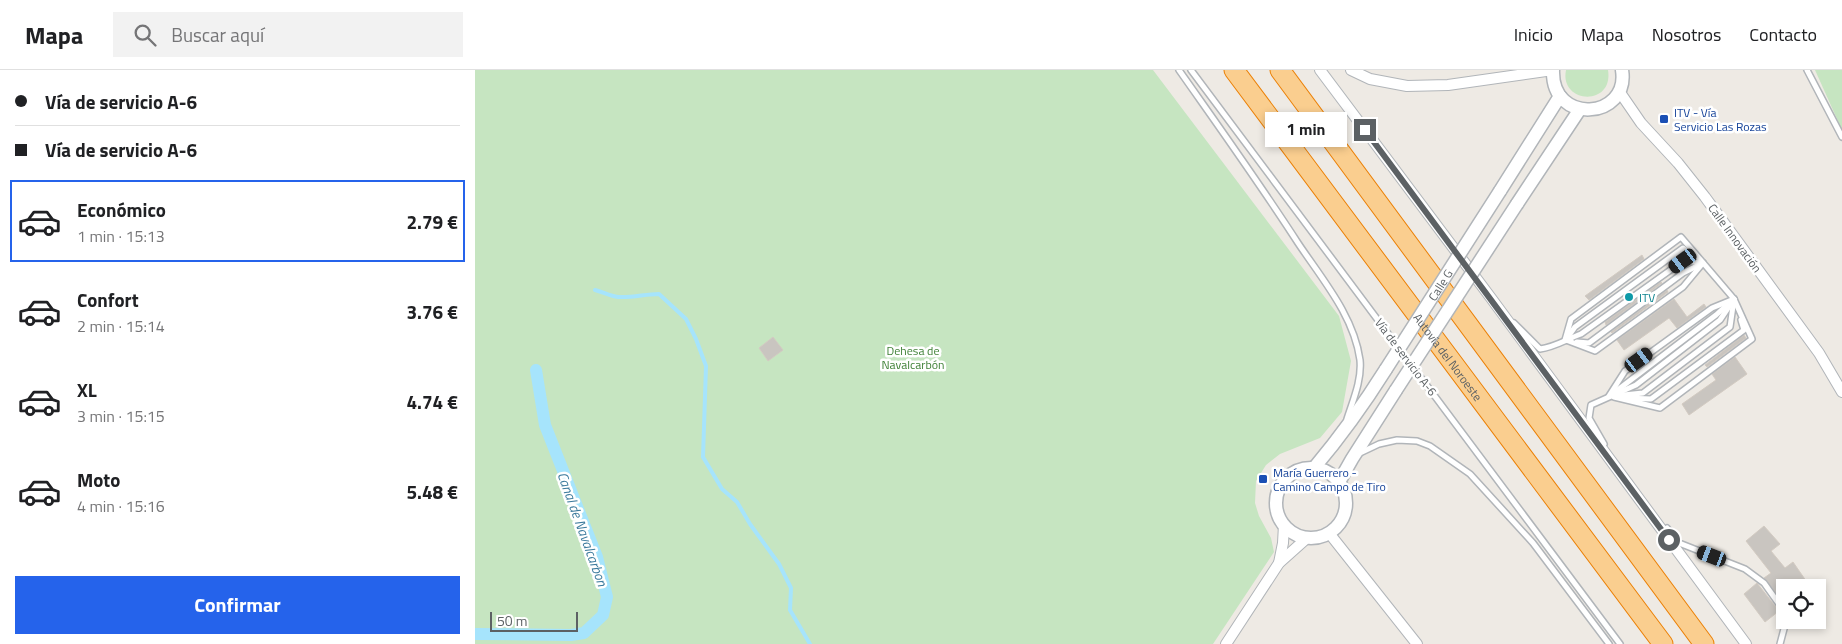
<!DOCTYPE html>
<html lang="es">
<head>
<meta charset="utf-8">
<style>
	:root { --surface:#fff; --page:#f2f2f2; --text:#202124; --muted:#757577; --line:#e0e0e0; --accent:#2563eb }
	body { margin:0; font-family:"Titillium Web",sans-serif; background:var(--page); color:var(--text); height:100vh; display:flex; flex-direction:column; font-size:19px; white-space:nowrap }
	* { box-sizing:border-box; margin:0 }
	p { font-size:16px; color:var(--muted) }
	.icon { flex:none; width:28px; height:28px; fill:none; stroke:currentColor; stroke-width:2; stroke-linecap:round; stroke-linejoin:round }
	.map { position:relative; flex:1; overflow:hidden }
	.side { display:flex; flex-direction:column; background:var(--surface); width:475px }
	.side>* { flex:none }
	.guide { display:grid; align-content:center; height:110px; padding:0 15px; background:var(--surface) }
	.controls { position:absolute; left:1301px; top:509px; display:grid; gap:10px }
	.controls a { display:grid; place-items:center; width:50px; height:50px; border-radius:0px; background:var(--surface); box-shadow:0 2px 8px #0003; font-size:25px }
	.scale { position:absolute; left:15px; bottom:12px; width:88px; box-sizing:border-box; padding-left:5px; border:2px solid #5c6164; border-top:0; font-size:14px; line-height:18px; white-space:nowrap; color:#5c6164; -webkit-text-stroke:4px #fff; paint-order:stroke }
	.end { position:absolute; width:22px; height:22px; margin:-11px; border:6px solid #5c6164; background:#fff; box-shadow:0 0 0 2px #fff }
	.from { border-radius:50% }
	.bubble { position:absolute; height:35px; border-radius:0px; background:var(--surface); box-shadow:0 2px 8px #0003; font-size:16px; font-weight:700; line-height:35px; text-align:center }
	.car { position:absolute; width:15px; height:30px; margin:-15px -8px; border-radius:6px; box-shadow:0 0 4px 1px #0007; background:linear-gradient(#222 24%,#8ab4d8 0 40%,#222 0 76%,#8ab4d8 0 86%,#222 0) }
	.guide b { display:flex; align-items:center; gap:18px; height:48px; font-size:19px }
	.guide b+b { border-top:1px solid var(--line) }
	.guide i { width:12px; height:12px; background:var(--text) }
	ul { padding:0; list-style:none }
	li { display:flex; align-items:center; gap:15px; height:82px; margin:0 10px 8px; padding:0 5px; border:2px solid transparent; border-radius:0px }
	li div { flex:1 }
	li b { display:block; font-size:19px }
	li em { font-style:normal; font-weight:700 }
	li.current { border-color:var(--accent) }
	li>.icon { width:45px; height:45px; stroke-width:1.5 }
	.primary-button { display:flex; gap:10px; margin-top:auto; padding:10px 15px }
	.primary-button a { flex:1; height:58px; border-radius:0px; background:var(--accent); color:#fff; font-size:20px; font-weight:700; line-height:58px; text-align:center }
	header { display:flex; align-items:center; gap:30px; box-sizing:border-box; height:70px; padding:0 25px; background:var(--surface); border-bottom:1px solid var(--line) }
	header strong { font-size:24px }
	nav { display:flex; gap:28px; margin-inline-start:auto; font-size:18px }
	.search { width:350px; height:45px; background:var(--page); display:flex; align-items:center; gap:12px; box-sizing:border-box; padding:0 18px; border-radius:0px; color:var(--muted); font-size:19px }
	main { display:flex; flex:1; min-height:0 }
	.map>svg:first-child { display:block }
</style>
</head>
<body>
<header>
<strong>Mapa</strong>
<div class="search"><svg class="icon" aria-label="search" viewBox="0 0 24 24"><circle cx="10" cy="10" r="6"/><path d="M15 15l6 6"/></svg>Buscar aquí</div>
<nav><a>Inicio</a><a>Mapa</a><a>Nosotros</a><a>Contacto</a></nav>
</header>
<main>
<section class="side">
<div class="guide">
<b><i class="from"></i>Vía de servicio A-6</b>
<b><i></i>Vía de servicio A-6</b>
</div>
<ul>
<li class="current"><svg class="icon" aria-label="car" viewBox="0 0 24 24"><path d="M5 17H2v-5l4-1 3-4h7l3 4 3 1v5h-3M9 17h6M6 11h13"/><circle cx="7" cy="17" r="2"/><circle cx="17" cy="17" r="2"/></svg><div><b>Económico</b><p>1 min · 15:13</p></div><em>2.79 €</em></li>
<li><svg class="icon" aria-label="car" viewBox="0 0 24 24"><path d="M5 17H2v-5l4-1 3-4h7l3 4 3 1v5h-3M9 17h6M6 11h13"/><circle cx="7" cy="17" r="2"/><circle cx="17" cy="17" r="2"/></svg><div><b>Confort</b><p>2 min · 15:14</p></div><em>3.76 €</em></li>
<li><svg class="icon" aria-label="car" viewBox="0 0 24 24"><path d="M5 17H2v-5l4-1 3-4h7l3 4 3 1v5h-3M9 17h6M6 11h13"/><circle cx="7" cy="17" r="2"/><circle cx="17" cy="17" r="2"/></svg><div><b>XL</b><p>3 min · 15:15</p></div><em>4.74 €</em></li>
<li><svg class="icon" aria-label="car" viewBox="0 0 24 24"><path d="M5 17H2v-5l4-1 3-4h7l3 4 3 1v5h-3M9 17h6M6 11h13"/><circle cx="7" cy="17" r="2"/><circle cx="17" cy="17" r="2"/></svg><div><b>Moto</b><p>4 min · 15:16</p></div><em>5.48 €</em></li>
</ul>
<div class="primary-button"><a>Confirmar</a></div>
</section>
<div class="map">
<svg width="1367" height="574" viewBox="0 0 1367 574">
	<rect width="100%" height="100%" fill="#eeeae4"/>
	<g fill="#c6e5c1">
		<path d="M0,0H678L864,246L876,291L867,342L845,368L805,384L791,395L781,411L780,433L784,446L796,468L799,482L738,574H0Z"/>
		<path d="M1091,0H1133C1139,37 1084,34 1091,0Z"/>
		<path d="M1340,0H1367V60Z"/>
	</g>
	<g fill="none" stroke-linecap="round" stroke-linejoin="round">
		<path stroke="#a6e4fc" stroke-width="4" d="M120,220C128,222 135,226 143,227C158,228 170,224 184,224L211,249L221,269L231,296L228,387L247,419L262,432L275,454L304,494L316,518L315,540L335,574"/>
		<path stroke="#a6e4fc" stroke-width="12" d="M0,564L96,565L109,563L128,545L132,527L122,487L70,355L61,300"/>
	</g>
	<g fill="#c9c5c0" stroke="#d3cbc2">
		<path d="M1167,185L1169,189L1114,230L1110,226Z"/>
		<path d="M1186,212L1187,213L1131,255L1130,252Z"/>
		<path d="M1192,220L1193,222L1137,263L1136,262Z"/>
		<path d="M1199,229L1212,247L1229,234L1231,237L1202,258L1194,248L1149,280L1142,270Z"/>
		<path d="M1269,265L1271,268L1232,297L1230,295Z"/>
		<path d="M298,267L308,280L293,291L284,278Z"/>
		<path d="M1260,287L1272,304L1214,345L1207,334L1241,310L1237,304Z"/>
		<path d="M1289,456L1305,474L1296,481L1310,498L1318,492L1336,518H1310V535L1289,508L1296,503L1271,471Z"/>
		<path d="M1282,513L1304,541L1290,552L1269,524Z"/>
	</g>
	<g fill="none" stroke-linecap="round" stroke-linejoin="round">
		<g stroke="#b1b5b9" stroke-width="8">
			<g id="service">
				<path d="M704,0C744,57 785,114 823,173C847,209 879,246 885,290C887,310 878,330 872,349"/>
				<path d="M716,0L1145,574"/>
				<path d="M1332,0L1367,67"/>
				<path d="M1039,253L1065,279C1080,277 1092,269 1106,264L1208,191L1228,193"/>
				<path d="M1092,268L1100,257L1208,178L1220,187"/>
				<path d="M1090,270L1096,249L1206,167L1259,229L1255,257L1168,323L1139,326"/>
				<path d="M1091,270L1120,281L1208,217L1228,193"/>
				<path d="M1102,272L1114,273L1208,203L1226,194"/>
				<path d="M1140,322L1241,245L1252,235"/>
				<path d="M1134,326L1150,301L1237,238L1259,229"/>
				<path d="M1139,327L1185,338L1277,269L1259,229"/>
				<path d="M1151,328L1176,329L1269,260L1266,250"/>
				<path d="M1129,374L1114,348L1116,335L1161,315L1245,250L1259,229"/>
				<path d="M885,383L904,374L922,370L942,371L955,376L995,404L1058,473L1134,574"/>
				<path d="M1192,458L1204,473L1270,499L1289,513L1309,541L1310,555L1305,574"/>
			</g>
		</g>
		<g stroke="#b1b5b9" stroke-width="12">
			<g id="minor">
				<path d="M845,0L1016,228L1271,574"/>
				<path d="M876,0L895,9L932,16L973,15L1078,0"/>
				<path d="M1144,21L1166,53L1203,93L1230,127L1344,283L1367,322"/>
				<path d="M854,463L942,574"/>
				<path d="M804,493L808,473L809,455"/>
				<path d="M751,574L804,493L832,468"/>
			</g>
		</g>
		<g stroke="#b1b5b9" stroke-width="15">
			<g id="tertiary">
				<path d="M1078,0C1076,56 1155,49 1147,0"/>
				<path d="M1025,121L1085,26"/>
				<path d="M1042,134L1105,39"/>
				<path d="M839,398C866,366 889,334 911,299"/>
				<circle cx="836" cy="433" r="35"/>
				<path d="M864,412L877,389L921,320"/>
			</g>
		</g>
		<g stroke="#eb8107" stroke-width="21">
			<g id="motorway">
				<path id="s1" d="M759,0L1188,574"/>
				<path d="M805,0L1229,574"/>
			</g>
		</g>
		<use href="#service" stroke="#fff" stroke-width="5"/>
		<use href="#minor" stroke="#fff" stroke-width="10"/>
		<use href="#tertiary" stroke="#fff" stroke-width="12"/>
		<use href="#motorway" stroke="#face8f" stroke-width="19"/>
		<g stroke="#b1b5b9" stroke-width="15" stroke-linecap="butt">
			<g id="tertiary-bridge">
				<path id="s2" d="M911,299L1025,121"/>
				<path d="M921,320L1042,134"/>
			</g>
		</g>
		<use href="#tertiary-bridge" stroke="#fff" stroke-width="12"/>
	</g>
	<g fill="none" stroke-linecap="round" stroke-linejoin="round">
		<path stroke="#5c6164" stroke-width="6" d="M890,60L1194,470"/>
	</g>
	<g fill="#1a4fb4" stroke="#fff" stroke-width="2">
		<rect x="1184" y="44" width="10" height="10" rx="2.5"/>
		<rect x="783" y="404" width="10" height="10" rx="2.5"/>
	</g>
	<circle fill="#0f9aa8" stroke="#fff" stroke-width="2" cx="1154" cy="227" r="5"/>
	<g text-anchor="middle" dominant-baseline="central" stroke-width="5" stroke-linejoin="round" paint-order="stroke">
		<g font-size="12" fill="#164399" stroke="#fff" text-anchor="start">
			<text x="1199" y="42">ITV - Vía<tspan x="1199" dy="14">Servicio Las Rozas</tspan></text>
			<text x="798" y="402">María Guerrero -<tspan x="798" dy="14">Camino Campo de Tiro</tspan></text>
		</g>
		<g font-size="12" fill="#5c6164" stroke="#fff">
			<text transform="translate(1260 168) rotate(54)">Calle Innovación</text>
			<text stroke="none"><textPath href="#s2" startOffset="100">Calle G</textPath></text>
			<text transform="translate(931 287) rotate(53)">Vía de servicio A-6</text>
			<text stroke="none"><textPath href="#s1" startOffset="358">Autovía del Noroeste</textPath></text>
		</g>
		<g font-size="12" fill="#0d838f" stroke="#fff" text-anchor="start">
			<text x="1164" y="227">ITV</text>
		</g>
		<g font-size="12" fill="#3f8036" stroke="#fff">
			<text x="438" y="280">Dehesa de<tspan x="438" dy="14">Navalcarbón</tspan></text>
		</g>
		<g font-size="14" font-style="italic" fill="#3d7b9d" stroke="#fff">
			<text transform="translate(108 459) rotate(70)">Canal de Navalcarbon</text>
		</g>
	</g>
</svg>
<div class="controls">
<a><svg class="icon" aria-label="locate" viewBox="0 0 24 24"><circle cx="12" cy="12" r="6"/><path d="M12 2v4M12 18v4M2 12h4M18 12h4"/></svg></a>
</div>
<div class="scale">50 m</div>
<i class="end from" style="left:1194px;top:470px"></i>
<i class="end" style="left:890px;top:60px"></i>
<div class="bubble" style="left:790px;top:42px;width:82px">1 min</div>
<i class="car" style="left:1208px;top:191px;rotate:234deg"></i>
<i class="car" style="left:1164px;top:290px;rotate:54deg"></i>
<i class="car" style="left:1237px;top:486px;rotate:291deg"></i>
</div>
</main>
</body>
</html>
